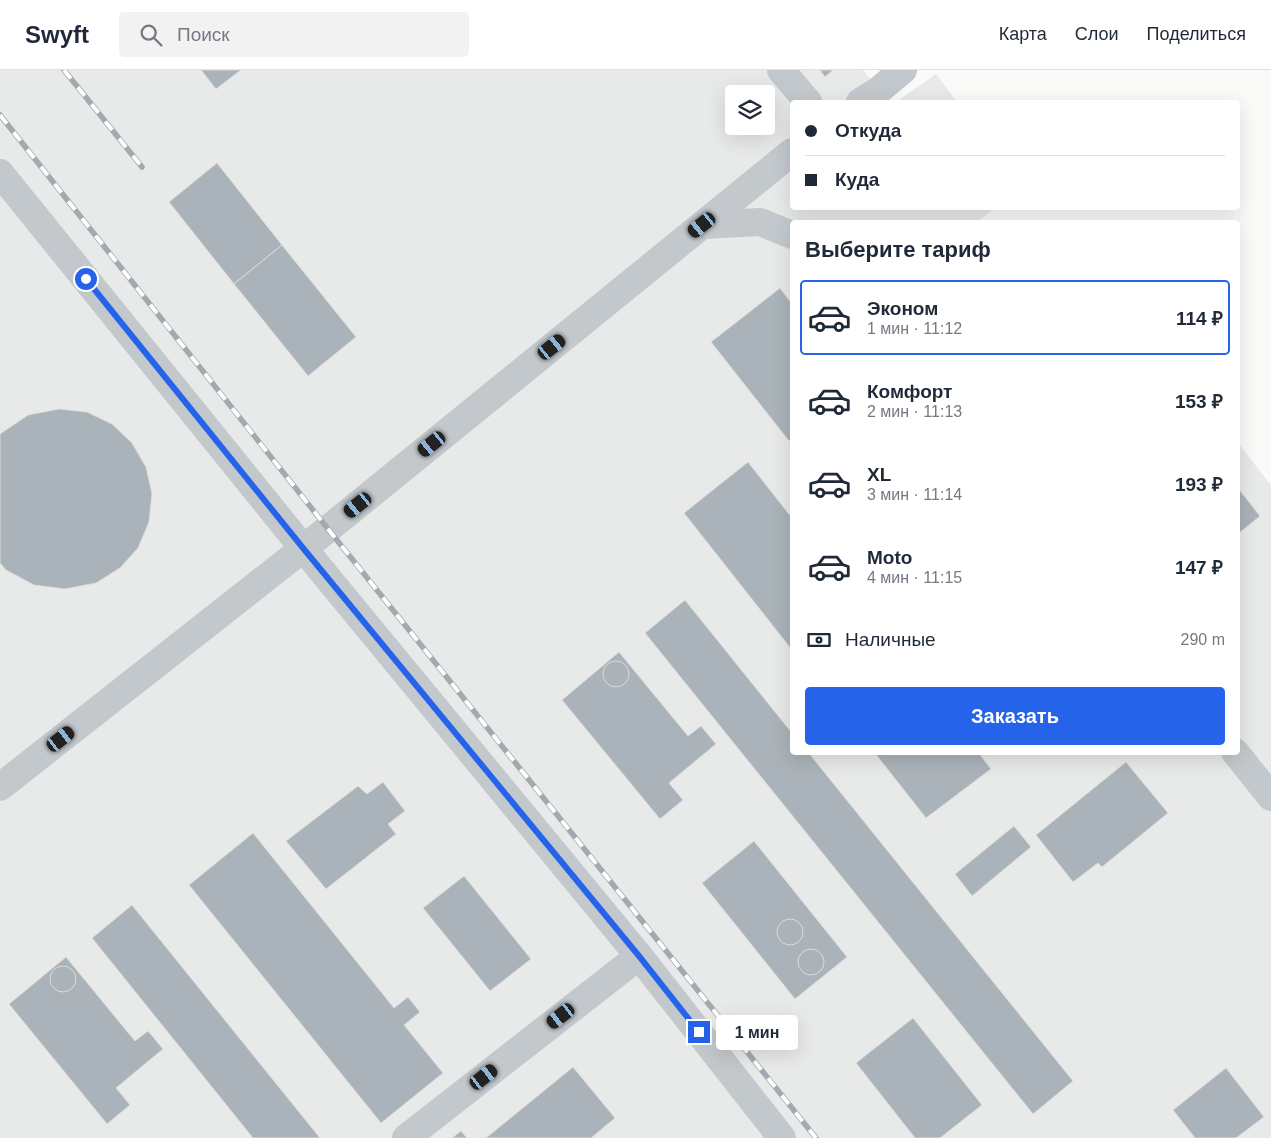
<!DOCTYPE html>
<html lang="ru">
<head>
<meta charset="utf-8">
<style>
	:root { --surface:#fff; --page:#f2f2f3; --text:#1f2937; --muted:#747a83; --line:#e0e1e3; --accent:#2563eb }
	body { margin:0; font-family:Arial,sans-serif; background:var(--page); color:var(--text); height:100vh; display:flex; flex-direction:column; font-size:19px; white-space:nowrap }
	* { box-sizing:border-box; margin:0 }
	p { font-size:16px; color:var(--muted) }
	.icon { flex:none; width:28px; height:28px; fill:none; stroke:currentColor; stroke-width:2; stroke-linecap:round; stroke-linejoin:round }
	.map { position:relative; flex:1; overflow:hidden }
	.panel { position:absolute; left:790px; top:150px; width:450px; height:535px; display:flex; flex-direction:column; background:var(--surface); border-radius:5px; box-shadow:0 5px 20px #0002 }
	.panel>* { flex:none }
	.hud { position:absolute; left:790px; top:30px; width:450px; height:110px; border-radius:5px; box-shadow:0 5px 20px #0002; display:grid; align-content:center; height:110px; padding:0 15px; background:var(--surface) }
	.buttons { position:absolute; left:725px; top:15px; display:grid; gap:10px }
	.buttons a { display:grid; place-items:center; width:50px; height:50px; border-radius:5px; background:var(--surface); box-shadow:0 5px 20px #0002; font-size:25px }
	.end { position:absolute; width:22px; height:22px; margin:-11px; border:6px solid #2563eb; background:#fff; box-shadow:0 0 0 2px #fff }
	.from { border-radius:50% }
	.bubble { position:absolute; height:35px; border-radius:5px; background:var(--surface); box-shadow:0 5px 20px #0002; font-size:16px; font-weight:800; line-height:35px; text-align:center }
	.car { position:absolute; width:15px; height:30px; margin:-15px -8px; border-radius:6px; box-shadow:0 0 4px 1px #0007; background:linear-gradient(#222 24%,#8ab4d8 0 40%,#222 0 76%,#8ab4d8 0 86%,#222 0) }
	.hud b { display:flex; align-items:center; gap:18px; height:48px; font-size:19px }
	.hud b+b { border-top:1px solid var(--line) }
	.hud i { width:12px; height:12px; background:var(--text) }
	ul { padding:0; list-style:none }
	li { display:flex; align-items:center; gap:15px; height:75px; margin:0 10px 8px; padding:0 5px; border:2px solid transparent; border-radius:5px }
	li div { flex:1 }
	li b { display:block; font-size:19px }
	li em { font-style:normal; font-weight:800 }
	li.active { border-color:var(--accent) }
	li>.icon { width:45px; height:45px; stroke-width:1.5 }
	h2 { padding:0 15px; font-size:22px; line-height:60px }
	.pay { display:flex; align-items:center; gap:12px; height:55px; padding:0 15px; font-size:19px }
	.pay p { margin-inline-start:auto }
	.primary-button { display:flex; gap:10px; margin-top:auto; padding:10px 15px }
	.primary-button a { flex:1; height:58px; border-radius:5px; background:var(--accent); color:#fff; font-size:20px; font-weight:800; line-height:58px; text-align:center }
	header { display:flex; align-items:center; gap:30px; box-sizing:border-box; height:70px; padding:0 25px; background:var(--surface); border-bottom:1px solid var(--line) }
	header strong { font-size:24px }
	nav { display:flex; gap:28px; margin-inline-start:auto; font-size:18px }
	.search { width:350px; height:45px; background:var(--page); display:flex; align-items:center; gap:12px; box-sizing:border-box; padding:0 18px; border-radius:5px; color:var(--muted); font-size:19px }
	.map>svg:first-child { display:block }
</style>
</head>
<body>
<header>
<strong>Swyft</strong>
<div class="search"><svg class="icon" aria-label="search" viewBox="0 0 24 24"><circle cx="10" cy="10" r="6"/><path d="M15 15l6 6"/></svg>Поиск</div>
<nav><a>Карта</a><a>Слои</a><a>Поделиться</a></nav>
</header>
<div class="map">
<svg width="1271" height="1068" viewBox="0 0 1271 1068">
	<rect width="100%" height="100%" fill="#fafaf8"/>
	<g fill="#e8e9e9" fill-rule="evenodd">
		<path d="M0,0H820L825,7L833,0H863L889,32H792V138H995L977,152H792V682H1238V373L1271,415V1068H0ZM734,24H766V56H734Z"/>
		<path d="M936,4L957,32H896Z"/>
	</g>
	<g fill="#aab3b9" stroke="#dcdcda">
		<path d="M201,0H241L216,19Z"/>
		<path d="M820,0H833L825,7Z"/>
		<path d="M217,93L282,175L234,214L169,132Z"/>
		<path d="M282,175L356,267L308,306L234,214Z"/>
		<path d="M780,218L792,234V368L789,371L711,272Z"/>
		<path d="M59,339L87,342L112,354L132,373L146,397L152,424L149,452L138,478L120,498L96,513L65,519L34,515L6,500L0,493V364L28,345Z"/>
		<path d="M748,392L792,448V580L684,443Z"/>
		<path d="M1238,418L1260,446L1238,464Z"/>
		<path d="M685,530L792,663V682H808L1073,1011L1033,1044L645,563Z"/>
		<path d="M619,582L688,666L701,656L716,674L669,713L683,730L660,749L562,630Z"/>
		<circle cx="616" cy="604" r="13"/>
		<path d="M874,682H978L991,699L926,748Z"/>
		<path d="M1126,692L1168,743L1102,797L1098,793L1073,812L1036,765Z"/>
		<path d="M383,712L405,741L388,754L396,764L326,819L286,771L358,716L367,724Z"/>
		<path d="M1014,756L1031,777L972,826L955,804Z"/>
		<path d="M253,763L394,938L408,927L420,942L404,955L443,1003L381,1053L189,815Z"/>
		<path d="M754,771L847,887L795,929L702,813Z"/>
		<path d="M464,806L531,889L490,921L423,838Z"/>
		<path d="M132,835L320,1068H253L92,868Z"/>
		<circle cx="790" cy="862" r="13"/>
		<circle cx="811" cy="892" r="13"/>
		<path d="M66,887L135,971L148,961L163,979L116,1018L130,1035L107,1054L9,934Z"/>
		<circle cx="63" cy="909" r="13"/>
		<path d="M913,948L982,1035L940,1068H915L856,993Z"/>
		<path d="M573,997L615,1048L591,1068H486Z"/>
		<path d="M1226,998L1264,1047L1236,1068H1195L1173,1040Z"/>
		<path d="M461,1061L467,1068H452Z"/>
	</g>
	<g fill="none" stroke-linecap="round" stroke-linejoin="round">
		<g stroke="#c3c8cc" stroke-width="28">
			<path d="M781,0L808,32"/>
			<path d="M860,32L879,20L903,0"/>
			<path d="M0,103L303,478L639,886L782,1068"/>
			<path d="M702,155L760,152L792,165"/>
			<path d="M1235,682L1271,727"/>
			<path d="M0,717L328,459L792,82"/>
			<path d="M406,1068L639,886"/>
		</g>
		<g stroke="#a2aab0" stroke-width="5.5">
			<g id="rail">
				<path d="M64,0L142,97"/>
				<path d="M0,45L328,459L816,1068"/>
			</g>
		</g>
		<use href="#rail" stroke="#fff" stroke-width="4" stroke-dasharray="11" stroke-linecap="butt"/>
	</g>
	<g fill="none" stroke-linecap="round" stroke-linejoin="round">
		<path stroke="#2563eb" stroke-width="6" d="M86,209L303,478L639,886L699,962"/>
	</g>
</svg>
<div class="buttons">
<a><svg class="icon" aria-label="layers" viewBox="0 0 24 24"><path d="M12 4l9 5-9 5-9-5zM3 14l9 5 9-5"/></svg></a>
</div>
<i class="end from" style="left:86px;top:209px"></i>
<i class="end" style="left:699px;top:962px"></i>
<div class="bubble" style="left:716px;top:945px;width:82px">1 мин</div>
<i class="car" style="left:702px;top:155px;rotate:231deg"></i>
<i class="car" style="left:552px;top:277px;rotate:51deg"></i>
<i class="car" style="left:432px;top:374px;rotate:231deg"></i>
<i class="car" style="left:358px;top:435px;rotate:231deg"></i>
<i class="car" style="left:61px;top:669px;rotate:52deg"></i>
<i class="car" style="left:561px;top:946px;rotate:232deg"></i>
<i class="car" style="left:484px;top:1007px;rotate:52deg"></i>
<div class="hud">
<b><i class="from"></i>Откуда</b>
<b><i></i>Куда</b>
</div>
<section class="panel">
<h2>Выберите тариф</h2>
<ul>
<li class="active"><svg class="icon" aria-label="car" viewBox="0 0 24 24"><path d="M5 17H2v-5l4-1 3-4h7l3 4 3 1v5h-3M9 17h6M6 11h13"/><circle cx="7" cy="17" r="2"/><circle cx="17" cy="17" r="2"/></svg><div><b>Эконом</b><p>1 мин · 11:12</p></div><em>114 ₽</em></li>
<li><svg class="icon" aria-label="car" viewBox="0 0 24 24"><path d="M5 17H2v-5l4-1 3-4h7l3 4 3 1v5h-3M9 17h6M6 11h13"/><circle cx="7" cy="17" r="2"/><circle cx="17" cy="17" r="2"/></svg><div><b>Комфорт</b><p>2 мин · 11:13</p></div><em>153 ₽</em></li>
<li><svg class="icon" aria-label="car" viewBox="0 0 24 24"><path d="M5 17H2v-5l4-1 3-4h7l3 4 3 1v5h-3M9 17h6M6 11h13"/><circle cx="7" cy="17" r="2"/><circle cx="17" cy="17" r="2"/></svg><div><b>XL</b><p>3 мин · 11:14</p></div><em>193 ₽</em></li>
<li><svg class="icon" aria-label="car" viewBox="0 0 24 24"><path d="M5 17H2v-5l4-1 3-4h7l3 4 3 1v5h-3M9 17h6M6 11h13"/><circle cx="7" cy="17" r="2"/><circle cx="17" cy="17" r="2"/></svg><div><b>Moto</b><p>4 мин · 11:15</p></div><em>147 ₽</em></li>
</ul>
<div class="pay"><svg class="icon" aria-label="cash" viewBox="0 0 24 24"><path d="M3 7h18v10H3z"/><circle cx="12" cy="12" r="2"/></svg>Наличные<p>290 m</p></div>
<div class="primary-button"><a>Заказать</a></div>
</section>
</div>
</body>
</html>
